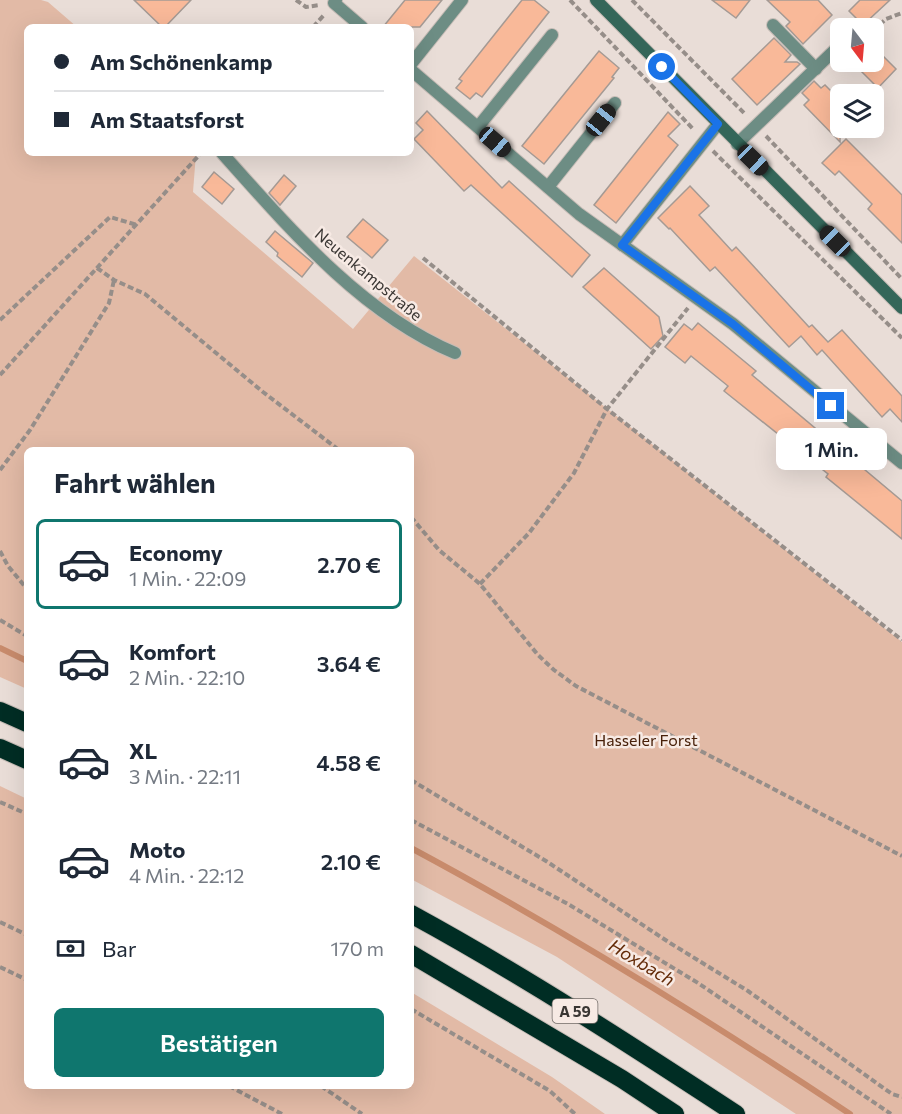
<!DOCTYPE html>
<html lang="de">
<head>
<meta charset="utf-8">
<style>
	:root { --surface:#fff; --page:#f2f2f3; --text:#1f2937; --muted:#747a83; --line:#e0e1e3; --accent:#0f766e }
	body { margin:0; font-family:Commissioner,sans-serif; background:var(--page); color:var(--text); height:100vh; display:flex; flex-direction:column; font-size:22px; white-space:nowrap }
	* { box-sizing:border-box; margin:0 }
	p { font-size:20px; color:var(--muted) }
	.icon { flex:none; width:33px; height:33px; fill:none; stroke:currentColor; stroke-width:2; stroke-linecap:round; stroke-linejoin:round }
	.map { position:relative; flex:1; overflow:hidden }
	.panel { position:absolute; left:24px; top:447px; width:390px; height:642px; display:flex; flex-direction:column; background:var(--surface); border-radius:9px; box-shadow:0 6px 24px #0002 }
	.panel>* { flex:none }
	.guide { position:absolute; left:24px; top:24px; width:390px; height:132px; border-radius:9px; box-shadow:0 6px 24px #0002; display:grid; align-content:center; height:132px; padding:0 30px; background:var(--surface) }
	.needle { width:39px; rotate:164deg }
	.tools { position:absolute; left:830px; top:18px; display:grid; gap:12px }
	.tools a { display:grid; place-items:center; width:54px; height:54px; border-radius:9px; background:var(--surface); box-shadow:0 6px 24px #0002; font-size:30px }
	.end { position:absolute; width:27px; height:27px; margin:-14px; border:8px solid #1a73e8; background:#fff; box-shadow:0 0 0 3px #fff }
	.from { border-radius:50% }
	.bubble { position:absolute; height:42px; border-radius:9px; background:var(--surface); box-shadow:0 6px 24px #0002; font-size:20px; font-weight:600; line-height:42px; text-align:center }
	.car { position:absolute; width:18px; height:36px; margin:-18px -9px; border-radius:8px; box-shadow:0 0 4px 2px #0007; background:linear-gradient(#222 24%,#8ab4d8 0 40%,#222 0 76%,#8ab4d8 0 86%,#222 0) }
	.guide b { display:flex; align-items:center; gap:21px; height:57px; font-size:22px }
	.guide b+b { border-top:2px solid var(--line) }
	.guide i { width:15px; height:15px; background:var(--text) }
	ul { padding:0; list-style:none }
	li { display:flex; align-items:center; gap:18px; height:90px; margin:0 12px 9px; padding:0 18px; border:3px solid transparent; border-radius:9px }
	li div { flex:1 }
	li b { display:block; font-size:22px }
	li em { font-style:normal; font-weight:600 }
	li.on { border-color:var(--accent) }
	li>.icon { width:54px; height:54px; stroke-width:1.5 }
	h2 { padding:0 30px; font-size:27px; line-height:72px }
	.pay { display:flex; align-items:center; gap:15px; height:66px; padding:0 30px; font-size:22px }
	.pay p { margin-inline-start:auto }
	.button { display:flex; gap:12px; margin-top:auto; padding:12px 30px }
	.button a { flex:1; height:69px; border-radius:9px; background:var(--accent); color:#fff; font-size:24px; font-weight:600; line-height:69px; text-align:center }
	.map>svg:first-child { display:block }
</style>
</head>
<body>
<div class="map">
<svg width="902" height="1114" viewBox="0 0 902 1114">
	<rect width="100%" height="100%" fill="#e9ddd7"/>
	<g fill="#e2baa6">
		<path d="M0,0H41L48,2L77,27H27V153H196L193,192L353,329L414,256L902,642V1114H796L557,957L411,879V450H27V689L0,677Z"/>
		<path d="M0,786L27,799V1086H411V992L552,1077L605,1114H0Z"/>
	</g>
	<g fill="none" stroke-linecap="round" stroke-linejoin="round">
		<g stroke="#c88b6c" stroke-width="6">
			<path d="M0,648L27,661"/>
			<path d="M411,848C562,929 707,1019 850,1114"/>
		</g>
	</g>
	<g fill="#f9b999" stroke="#a59a94" stroke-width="1.5">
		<path d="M134,0H191L165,27H162Z"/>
		<path d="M405,0H442L420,27H383Z"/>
		<path d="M522,0H534L549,12L482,97L476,93L470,99L456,88L462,81L459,79Z"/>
		<path d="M712,0H750L736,18Z"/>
		<path d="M767,0H818L832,15L803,44L786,26L790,22Z"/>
		<path d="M860,0H890L863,25L849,11Z"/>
		<path d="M774,38L791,55L785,62H797L800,64L757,105L732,79Z"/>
		<path d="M873,46L896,69L878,88L852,62H873Z"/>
		<path d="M599,51L619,68L612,77L614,78L544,164L522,146Z"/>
		<path d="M814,81L821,88L825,85L840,100V142L804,105L809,100L802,93Z"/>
		<path d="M427,111L502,188L509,181L590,255L572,277L471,185L464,191L414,139L423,130L416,123Z"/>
		<path d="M668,112L680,124L668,136L678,145L616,223L594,205Z"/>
		<path d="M846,139L902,195V243L868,209L872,204L839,171L835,175L822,163Z"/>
		<path d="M214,172L234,189L222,204L202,187Z"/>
		<path d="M284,175L296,186L280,205L269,193Z"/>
		<path d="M690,186L709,206L699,215L732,251L736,247L809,327L812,325L828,342L842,330L902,396V422L890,409L882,417L822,350L817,355L801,336L789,347L715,267L710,271L670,228L669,229L658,218Z"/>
		<path d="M363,219L388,240L372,258L347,237Z"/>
		<path d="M275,231L313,263L302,277L277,256L278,253L266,242Z"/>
		<path d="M604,268L659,317L663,336L651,349L583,287Z"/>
		<path d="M698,323L756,371L752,375L902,501V539L826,477L828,474L724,391L728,386L691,356L685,363L665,347L684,324L692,330Z"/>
	</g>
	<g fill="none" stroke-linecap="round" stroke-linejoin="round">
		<g stroke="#c6bcb6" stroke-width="14">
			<g id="lane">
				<path d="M773,25L816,69"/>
				<path d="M411,64L462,0"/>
				<path d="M478,127L552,35"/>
				<path d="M737,144L840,45"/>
				<path d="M222,153C288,227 362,314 455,353"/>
				<path d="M548,187L615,103"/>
				<path d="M622,245L718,124"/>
			</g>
		</g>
		<g stroke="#c6bcb6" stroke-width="14">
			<g id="street">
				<path d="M336,0L334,3L362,27"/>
				<path d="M411,70L579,214L733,324L902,463"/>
			</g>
		</g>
		<g stroke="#c6bcb6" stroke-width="14">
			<path id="secondary" d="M596,0L902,308"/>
		</g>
		<g stroke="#c6bcb6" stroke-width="20">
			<g id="highway">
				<path d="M0,711L27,723"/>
				<path d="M0,748L27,760"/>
				<path d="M411,914C523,975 629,1044 736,1114"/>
				<path d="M411,954L622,1079L675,1114"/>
			</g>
		</g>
		<g stroke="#968e89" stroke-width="4" stroke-dasharray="6 3" stroke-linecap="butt">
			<path d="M296,0L306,7L320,5"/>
			<path d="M570,0L694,130"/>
			<path d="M632,0L746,115"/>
			<path d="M313,27L324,15"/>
			<path d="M873,31L886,19L902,13"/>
			<path d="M766,136L902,279"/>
			<path d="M713,151L902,338"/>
			<path d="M423,258L607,409L902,640"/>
			<path d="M97,268L114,280L145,294L263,392L339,450"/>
			<path d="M0,320L110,217L137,225"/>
			<path d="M0,375L201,153"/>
			<path d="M0,470L30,430L109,303L114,280"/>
			<path d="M411,517L439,550L480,584L538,655L554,670L576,686L902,856"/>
			<path d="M0,551L8,566L27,589"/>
			<path d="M480,584L529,533L574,473L607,409L688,308"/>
			<path d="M0,620L27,636"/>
			<path d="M411,780L546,861L670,943L748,991L892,1094L902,1097"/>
			<path d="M0,802L27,814"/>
			<path d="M411,820L568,904L698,983L891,1114"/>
			<path d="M0,922L27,935"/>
			<path d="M0,967L27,980"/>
			<path d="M411,1009L550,1091L575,1114"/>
			<path d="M229,1086L282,1114"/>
			<path d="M321,1086L362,1114"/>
		</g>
		<use href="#lane" stroke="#6d8d84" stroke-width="12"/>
		<use href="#street" stroke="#6d8d84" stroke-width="12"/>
		<use href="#secondary" stroke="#346659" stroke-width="12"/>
		<use href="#highway" stroke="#002d24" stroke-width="18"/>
	</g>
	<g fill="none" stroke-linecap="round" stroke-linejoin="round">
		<path stroke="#1a73e8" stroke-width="8" d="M662,67L718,124L622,245L733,324L831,406"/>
	</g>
	<g text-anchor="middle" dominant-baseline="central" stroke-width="5" stroke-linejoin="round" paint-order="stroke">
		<rect fill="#f7eae4" stroke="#736c68" stroke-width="1.5" x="552.5" y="999" width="45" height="24" rx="4.5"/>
		<g font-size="15" font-weight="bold" fill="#3a3633">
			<text x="575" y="1011">A 59</text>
		</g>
		<g font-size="16" fill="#3a3633" stroke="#f7eae4">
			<text transform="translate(369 274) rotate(40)">Neuenkampstraße</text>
		</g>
		<g font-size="16" fill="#482009" stroke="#f7eae4">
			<text x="646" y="739">Hasseler Forst</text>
		</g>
		<g font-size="18" font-style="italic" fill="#632a07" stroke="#f7eae4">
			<text transform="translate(642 962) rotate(31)">Hoxbach</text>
		</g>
	</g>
</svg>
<div class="tools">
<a><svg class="needle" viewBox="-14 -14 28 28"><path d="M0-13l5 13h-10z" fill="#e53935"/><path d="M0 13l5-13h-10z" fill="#747a83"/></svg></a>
<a><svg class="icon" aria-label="layers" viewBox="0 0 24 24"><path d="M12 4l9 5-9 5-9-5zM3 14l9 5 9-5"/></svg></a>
</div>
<i class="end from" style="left:662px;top:67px"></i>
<i class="end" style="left:831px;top:406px"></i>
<div class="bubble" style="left:776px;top:428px;width:111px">1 Min.</div>
<i class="car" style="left:601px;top:120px;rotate:39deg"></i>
<i class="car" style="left:495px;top:142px;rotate:131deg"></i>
<i class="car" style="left:753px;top:160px;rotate:134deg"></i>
<i class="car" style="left:835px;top:241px;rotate:315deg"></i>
<div class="guide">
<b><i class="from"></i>Am Schönenkamp</b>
<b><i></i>Am Staatsforst</b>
</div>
<section class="panel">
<h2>Fahrt wählen</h2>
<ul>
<li class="on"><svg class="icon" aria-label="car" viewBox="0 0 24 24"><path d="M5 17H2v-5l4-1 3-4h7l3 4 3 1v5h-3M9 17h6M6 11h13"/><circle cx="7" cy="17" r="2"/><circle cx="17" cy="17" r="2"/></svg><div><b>Economy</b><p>1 Min. · 22:09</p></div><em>2.70 €</em></li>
<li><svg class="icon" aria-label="car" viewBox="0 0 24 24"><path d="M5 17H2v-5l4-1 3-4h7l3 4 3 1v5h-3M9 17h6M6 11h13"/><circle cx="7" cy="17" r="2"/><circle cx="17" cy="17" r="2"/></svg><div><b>Komfort</b><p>2 Min. · 22:10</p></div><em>3.64 €</em></li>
<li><svg class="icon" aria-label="car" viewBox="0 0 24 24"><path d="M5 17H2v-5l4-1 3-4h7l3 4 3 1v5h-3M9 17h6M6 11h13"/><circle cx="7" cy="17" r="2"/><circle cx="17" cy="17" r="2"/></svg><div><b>XL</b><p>3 Min. · 22:11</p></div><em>4.58 €</em></li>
<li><svg class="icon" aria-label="car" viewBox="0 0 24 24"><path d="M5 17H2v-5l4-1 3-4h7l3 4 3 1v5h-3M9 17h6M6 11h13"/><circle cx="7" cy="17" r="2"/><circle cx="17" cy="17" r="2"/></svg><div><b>Moto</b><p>4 Min. · 22:12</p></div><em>2.10 €</em></li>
</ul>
<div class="pay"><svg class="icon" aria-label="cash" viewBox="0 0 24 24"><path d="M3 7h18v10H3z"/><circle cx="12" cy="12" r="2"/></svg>Bar<p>170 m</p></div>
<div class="button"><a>Bestätigen</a></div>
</section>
</div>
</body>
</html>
